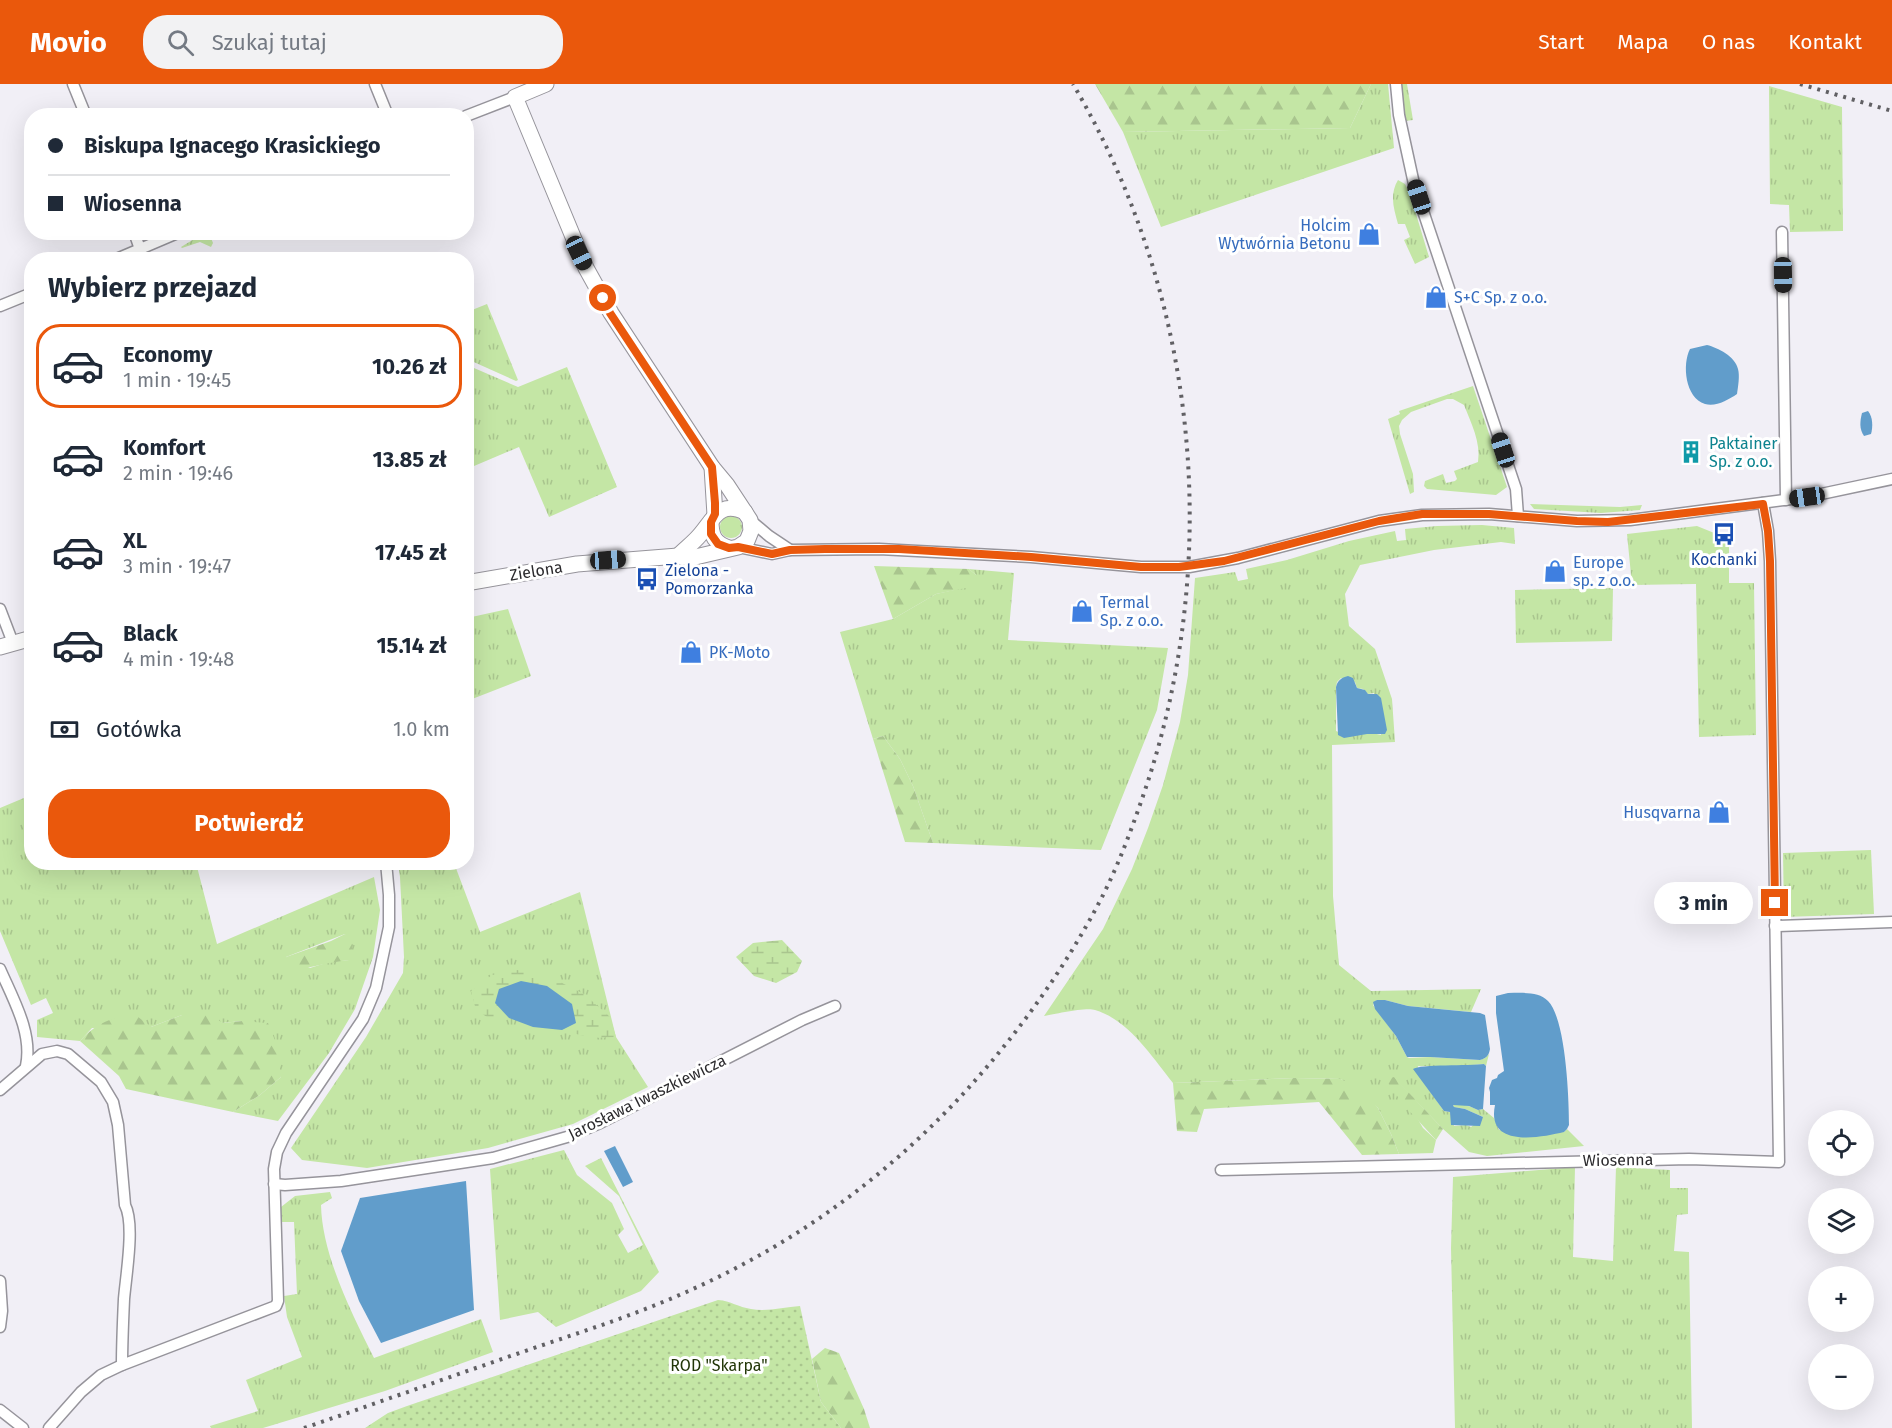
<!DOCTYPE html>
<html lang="pl">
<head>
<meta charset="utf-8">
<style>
	:root { --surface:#fff; --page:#f2f2f3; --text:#1f2937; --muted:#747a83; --line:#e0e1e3; --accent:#ea580c }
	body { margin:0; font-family:"Fira Sans",sans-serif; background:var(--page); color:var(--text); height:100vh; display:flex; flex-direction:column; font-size:22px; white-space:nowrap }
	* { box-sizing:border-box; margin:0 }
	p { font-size:20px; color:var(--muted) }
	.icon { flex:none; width:33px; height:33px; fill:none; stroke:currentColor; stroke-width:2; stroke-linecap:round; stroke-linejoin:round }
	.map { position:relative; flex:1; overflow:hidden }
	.drawer { position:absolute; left:24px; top:168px; width:450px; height:618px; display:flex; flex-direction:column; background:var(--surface); border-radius:24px; box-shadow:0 6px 24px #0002 }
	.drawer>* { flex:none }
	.banner { position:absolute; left:24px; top:24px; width:450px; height:132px; border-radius:24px; box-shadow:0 6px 24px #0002; display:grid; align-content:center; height:132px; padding:0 24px; background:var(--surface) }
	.tools { position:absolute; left:1808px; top:1026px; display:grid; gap:12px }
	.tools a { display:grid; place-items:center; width:66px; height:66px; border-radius:50%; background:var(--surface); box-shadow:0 6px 24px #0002; font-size:30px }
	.end { position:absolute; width:27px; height:27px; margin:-14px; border:8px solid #ea580c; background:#fff; box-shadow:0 0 0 3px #fff }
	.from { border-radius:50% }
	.bubble { position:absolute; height:42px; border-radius:21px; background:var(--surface); box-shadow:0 6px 24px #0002; font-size:20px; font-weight:700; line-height:42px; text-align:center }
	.car { position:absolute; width:18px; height:36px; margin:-18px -9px; border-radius:8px; box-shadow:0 0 4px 2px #0007; background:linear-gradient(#222 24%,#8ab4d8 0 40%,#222 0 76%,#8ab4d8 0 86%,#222 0) }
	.banner b { display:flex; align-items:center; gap:21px; height:57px; font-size:22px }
	.banner b+b { border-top:2px solid var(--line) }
	.banner i { width:15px; height:15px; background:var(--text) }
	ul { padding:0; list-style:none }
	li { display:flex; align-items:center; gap:18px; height:84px; margin:0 12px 9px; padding:0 12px; border:3px solid transparent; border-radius:24px }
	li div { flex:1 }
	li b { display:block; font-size:22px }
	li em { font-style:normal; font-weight:700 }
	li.selected { border-color:var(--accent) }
	li>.icon { width:54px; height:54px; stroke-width:1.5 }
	h2 { padding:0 24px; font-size:27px; line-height:72px }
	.pay { display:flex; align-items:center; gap:15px; height:66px; padding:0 24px; font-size:22px }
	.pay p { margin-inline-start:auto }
	.button { display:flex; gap:12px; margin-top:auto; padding:12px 24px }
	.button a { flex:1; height:69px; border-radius:24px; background:var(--accent); color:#fff; font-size:24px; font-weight:700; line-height:69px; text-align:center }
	header { display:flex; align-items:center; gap:36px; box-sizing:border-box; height:84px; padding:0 30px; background:var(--accent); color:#fff }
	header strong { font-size:28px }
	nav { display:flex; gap:33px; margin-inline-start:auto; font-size:21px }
	.search { width:420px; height:54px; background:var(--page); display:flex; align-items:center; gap:15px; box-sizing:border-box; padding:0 21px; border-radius:24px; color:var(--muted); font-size:22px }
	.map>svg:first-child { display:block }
</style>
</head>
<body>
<header>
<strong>Movio</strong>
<div class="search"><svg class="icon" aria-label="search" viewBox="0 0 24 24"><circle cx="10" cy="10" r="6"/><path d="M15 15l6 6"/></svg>Szukaj tutaj</div>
<nav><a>Start</a><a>Mapa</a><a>O nas</a><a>Kontakt</a></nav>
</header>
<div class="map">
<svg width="1892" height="1344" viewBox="0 0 1892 1344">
	<defs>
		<pattern id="grass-tufts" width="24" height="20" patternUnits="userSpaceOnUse" patternTransform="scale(1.5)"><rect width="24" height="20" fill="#c4e6a5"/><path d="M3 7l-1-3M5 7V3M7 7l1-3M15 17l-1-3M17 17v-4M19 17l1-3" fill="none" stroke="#a9c58e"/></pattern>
		<pattern id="forest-firs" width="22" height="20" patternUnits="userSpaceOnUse" patternTransform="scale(1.5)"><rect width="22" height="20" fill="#c4e6a5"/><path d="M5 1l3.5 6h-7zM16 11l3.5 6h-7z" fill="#a9c58e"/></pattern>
		<pattern id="wetland-marsh" width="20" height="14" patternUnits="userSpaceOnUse" patternTransform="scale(1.5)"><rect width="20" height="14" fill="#c4e6a5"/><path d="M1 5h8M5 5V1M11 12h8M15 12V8" fill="none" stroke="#a9c58e"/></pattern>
		<pattern id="garden-dots" width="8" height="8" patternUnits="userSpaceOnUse" patternTransform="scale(1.5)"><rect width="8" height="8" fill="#c4e6a5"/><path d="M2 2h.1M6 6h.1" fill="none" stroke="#a9c58e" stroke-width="1.8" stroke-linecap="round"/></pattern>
	</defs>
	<rect width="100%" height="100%" fill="#f1eff6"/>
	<g fill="url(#grass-tufts)" fill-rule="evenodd">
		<path d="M1371,0H1388L1394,64L1161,143L1123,48L1350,44Z"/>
		<path d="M1401,0H1407L1413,36L1405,37Z"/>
		<path d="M1769,2L1842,23L1843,147L1790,148L1789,121L1770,120Z"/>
		<path d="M1398,96L1405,100L1410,110L1429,173L1415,180L1404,156L1410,153L1405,140H1398C1394,125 1389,111 1398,96Z"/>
		<path d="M204,149H209L213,159L211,163L200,158L182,164L181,163Z"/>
		<path d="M487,220L518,296L516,297L467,275V228Z"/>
		<path d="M467,281L518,303L567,283L617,403L549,433L519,363L467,385Z"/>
		<path d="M1473,302L1507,403L1496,411L1427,405L1424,402L1425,397L1443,390L1446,399L1455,397L1457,395L1454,387L1478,378C1481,358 1471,339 1464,321L1453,315H1447L1411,328L1402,336L1399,342L1400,350L1413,390L1414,408L1410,410L1388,335L1400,330L1399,327Z"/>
		<path d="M1530,420L1620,423L1642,421L1640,426L1601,429L1534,425Z"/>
		<circle cx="731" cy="443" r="11"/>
		<path d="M1482,441L1514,444L1515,460L1501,458L1434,466L1360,481L1345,510L1349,542L1375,565L1392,615L1395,658L1332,661L1333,812L1339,881L1371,907L1481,905L1471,928L1408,922L1385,916H1377L1373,921L1396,952L1407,973L1409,974L1430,973L1480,976L1485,974L1489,970L1486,982L1484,980L1450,983L1418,982L1417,989L1444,1027L1450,1028L1454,1042L1466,1041L1471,1043L1483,1033L1465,1025L1454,1023L1453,1021C1462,1019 1470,1022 1478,1026L1483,1025L1494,1034L1499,1046L1564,1048L1567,1045L1584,1062L1487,1072L1469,1068L1443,1045L1393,993L1423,1044L1436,1056L1433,1069L1399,1070L1391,1050L1378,1024L1341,995L1295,994L1173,999C1152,973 1129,936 1095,926C1086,923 1055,930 1044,932L1103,845L1132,785L1148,744L1163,701L1180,638L1188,591L1195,494L1235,488L1238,497L1248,495L1246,485L1287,476L1349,457L1395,447L1397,457L1406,456L1405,445L1437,442ZM1341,594L1355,598L1357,604L1363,605L1368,610L1374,609L1381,651C1364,646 1354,655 1336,647V603L1337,598Z"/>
		<path d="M1697,442L1729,455V499H1754L1756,651L1699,653L1696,500L1632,501L1627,450Z"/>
		<path d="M969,485L1014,489L1008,556L1168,564L1157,626L1101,766L933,759L913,702L900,675L883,652L873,655L840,548L893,535L936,510L954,506L976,491Z"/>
		<path d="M1613,504L1612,557L1516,559L1515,506Z"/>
		<path d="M508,525L531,592L467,617V534Z"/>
		<path d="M31,711L32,778L196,779L217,860L374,793L380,826L373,873L355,925L329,969L278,1037L233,1028L260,1011L281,993L242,937L222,939L182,931L151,943L92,944L80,957L37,953V936L53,929L46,914L31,921L0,847V724ZM345,850L349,876L329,878L310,884L286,873Z"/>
		<path d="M1871,766L1874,830L1784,833L1783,769Z"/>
		<path d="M398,779H454L480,848L580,808L616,953L648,1003L573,1040L488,1064L367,1084L302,1076L291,1064L366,953L403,889L404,873L400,793Z"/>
		<path d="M564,1066L577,1091L612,1119L624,1145L618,1151L628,1169L643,1161L619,1112L585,1082L601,1074L659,1188L641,1207L556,1243L538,1228L500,1236L490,1085Z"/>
		<path d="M1575,1083L1573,1173L1613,1177L1616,1083L1670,1086V1104H1688V1130L1677,1131L1674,1167L1689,1168L1692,1344H1455L1451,1164L1453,1093Z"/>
		<path d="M330,1108L332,1114L321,1121C322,1171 352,1230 374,1274L481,1235L493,1268L385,1307L263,1344H211L210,1342L258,1327L246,1296L302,1273L287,1233L284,1212L297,1210L294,1138H280L281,1123L295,1112Z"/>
	</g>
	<g fill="url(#forest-firs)">
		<path d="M1095,0H1371L1350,44L1123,48Z"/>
		<path d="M874,482L969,485L976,491V502L936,510L893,535Z"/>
		<path d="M883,652L900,675L913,702L933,759L905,758L873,655Z"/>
		<path d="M345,850L353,861L349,876C329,878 311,884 292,886L286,873L331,857Z"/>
		<path d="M207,926L222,939L242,937L268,939L276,959L281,993L260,1011L233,1028L126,1005L119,992L80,957C96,939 110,935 133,929L151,943L182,931Z"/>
		<path d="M1394,993L1443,1045L1436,1056L1403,1020L1385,995Z"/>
		<path d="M1295,994L1341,995L1359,1006L1378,1024L1391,1050L1399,1070L1362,1071L1319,1018L1204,1025L1197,1048L1177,1047L1173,999Z"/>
		<path d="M825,1264L839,1269L864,1325L870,1344H841L821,1318L812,1275Z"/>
	</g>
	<g fill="url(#wetland-marsh)">
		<path d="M782,856L802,877L797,888L776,899L754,892L736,873L753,859Z"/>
		<path d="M517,886L550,893L584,910L610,933L616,953L591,954L562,946L576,939L495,919L509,934L487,933L476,926L471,907L492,891Z"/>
	</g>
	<path fill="url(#garden-dots)" d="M718,1216C731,1217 738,1223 751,1225C767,1228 784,1223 800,1222L821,1318L841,1344H365L388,1329L407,1322Z"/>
	<g fill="#619dcb">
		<path d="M1707,261C1718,264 1735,272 1738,285C1740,292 1738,303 1737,310C1728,316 1716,323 1705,320C1685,314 1682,280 1690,265Z"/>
		<path d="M1868,327C1873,333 1873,343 1871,350L1864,352C1859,345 1860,337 1862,329Z"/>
		<path d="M1348,592L1353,594L1357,604L1365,606L1368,610H1377L1381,614L1387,646L1385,650H1367L1344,654L1338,651L1336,603C1338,596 1341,594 1348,592Z"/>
		<path d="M521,897L547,902L572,920L576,939L562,946L533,943L509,934L495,919L499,905Z"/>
		<path d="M1508,909C1521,909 1539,907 1548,917C1566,935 1569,1015 1569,1041L1567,1045L1564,1048C1539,1054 1486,1064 1495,1021H1490V1008L1489,1004L1492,996L1497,994L1498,991L1504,987L1496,929V912Z"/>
		<path d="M1377,916H1385L1408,922L1480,929L1485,931L1490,965C1489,971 1487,974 1480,976L1430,973H1407L1396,952L1375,925L1373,918Z"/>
		<path d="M1484,980L1486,982L1483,1025L1478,1026L1469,1022L1453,1021L1454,1023L1465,1025L1483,1033L1480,1042L1451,1041L1450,1028L1444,1027L1413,985C1420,980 1470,982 1484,980Z"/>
		<path d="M615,1062L633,1098L623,1103L604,1067Z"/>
		<path d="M466,1097L474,1226L381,1259L359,1217L341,1167L360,1114Z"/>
	</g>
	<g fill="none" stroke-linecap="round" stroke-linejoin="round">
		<g stroke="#96949b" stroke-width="13">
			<g id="street">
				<path d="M73,0L86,32"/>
				<path d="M375,0L388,32"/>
				<path d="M1396,0L1399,31L1414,100L1516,405L1518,432"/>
				<path d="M466,32L515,13"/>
				<path d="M134,148L140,165"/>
				<path d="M1782,148L1786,416"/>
				<path d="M114,176L180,148"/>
				<path d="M0,222L32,209"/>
				<path d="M750,436L769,452L790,466"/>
				<path d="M738,463L772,470L790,466L879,465L1031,473L1141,483H1189L1238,474L1379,437L1422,431L1489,430L1577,437L1630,436L1807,413L1892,395"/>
				<path d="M0,525L13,559"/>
				<path d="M1775,842L1892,838"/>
				<path d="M0,885C13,915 33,949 26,982"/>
				<path d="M0,1006L42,970L57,967L68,970L101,998L113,1018L118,1041L125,1121C135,1140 126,1191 124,1215C123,1237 122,1259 122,1281"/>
				<path d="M1221,1086L1689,1075L1779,1078L1770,477L1768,447L1763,419"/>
				<path d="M274,1100L285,1101L341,1097L493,1074L567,1053L600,1039L802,936L835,922"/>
				<path d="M0,1197L2,1227L0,1243"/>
				<path d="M0,1326L23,1344"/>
				<path d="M49,1344L81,1308L101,1291L122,1281L276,1222L278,1217L274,1085L277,1068L286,1049L363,935L376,904L389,843V811L386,778"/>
			</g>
		</g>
		<g stroke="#96949b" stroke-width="17">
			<g id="secondary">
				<path d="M712,383L715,431"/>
				<path d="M711,437C711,453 715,459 729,464"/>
				<path d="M678,472C685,465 693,459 699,452C714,435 719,416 745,428"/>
				<path d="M466,499L577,480L678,472L691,474L738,463L747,457L751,447L750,436L727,401L712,383L611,229L586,184L515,13L546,0"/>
				<path d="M0,563L32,554"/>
			</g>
		</g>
		<use href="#street" stroke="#fff" stroke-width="10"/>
		<use href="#secondary" stroke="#fff" stroke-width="15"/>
		<g stroke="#616064" stroke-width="4" stroke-dasharray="3 6" stroke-linecap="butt">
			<path d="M1800,0L1892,27"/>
			<path d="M304,1344C380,1318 455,1291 531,1265C572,1251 613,1238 653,1222C716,1197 776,1165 831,1126C879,1092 923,1053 963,1010C1017,951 1064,886 1101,815C1118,782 1131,747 1143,712C1224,477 1199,215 1073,0"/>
		</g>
	</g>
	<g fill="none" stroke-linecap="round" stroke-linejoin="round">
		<path stroke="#ea580c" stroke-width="8" d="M603,214L610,229L712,383L715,419V430L711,438V450L718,460L729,464L738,463L772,470L790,466L825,465H899L1031,473L1141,483H1179L1224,477L1379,437L1422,430H1489L1577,437L1608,438L1763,420L1768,447L1770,477L1775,819"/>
	</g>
	<defs>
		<g id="shop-bare" transform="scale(1.8)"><path d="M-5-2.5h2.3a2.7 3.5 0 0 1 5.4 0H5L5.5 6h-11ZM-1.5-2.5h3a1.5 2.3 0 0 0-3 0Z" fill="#3f7fe0" stroke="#fff" stroke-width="2.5" paint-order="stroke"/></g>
		<g id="building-bare" transform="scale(1.8)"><path d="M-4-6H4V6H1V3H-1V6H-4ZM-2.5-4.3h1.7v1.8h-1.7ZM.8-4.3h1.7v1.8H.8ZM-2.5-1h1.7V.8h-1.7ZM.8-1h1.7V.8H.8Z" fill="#0f9aa8" stroke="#fff" stroke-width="2.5" paint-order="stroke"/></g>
		<g id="bus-bare" transform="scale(1.8)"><path d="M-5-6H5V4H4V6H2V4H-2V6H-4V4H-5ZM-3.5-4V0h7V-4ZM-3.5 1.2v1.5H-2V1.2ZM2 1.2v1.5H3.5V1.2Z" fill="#1a4fb4" stroke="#fff" stroke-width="2.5" paint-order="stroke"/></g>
	</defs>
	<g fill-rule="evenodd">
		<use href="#shop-bare" x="1369" y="150"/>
		<use href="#shop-bare" x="1436" y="213"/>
		<use href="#building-bare" x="1691" y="368"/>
		<use href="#bus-bare" x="1724" y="450"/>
		<use href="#shop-bare" x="1555" y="487"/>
		<use href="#bus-bare" x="647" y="495"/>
		<use href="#shop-bare" x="1082" y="527"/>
		<use href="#shop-bare" x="691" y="568"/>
		<use href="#shop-bare" x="1719" y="728"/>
	</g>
	<g text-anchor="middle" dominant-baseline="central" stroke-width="6" stroke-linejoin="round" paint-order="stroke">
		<g font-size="16" fill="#366cbe" stroke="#fff" text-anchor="start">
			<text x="1351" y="141" text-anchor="end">Holcim<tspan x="1351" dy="18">Wytwórnia Betonu</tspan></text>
			<text x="1454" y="213">S+C Sp. z o.o.</text>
			<text x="1573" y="478">Europe<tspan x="1573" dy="18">sp. z o.o.</tspan></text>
			<text x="1100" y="518">Termal<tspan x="1100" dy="18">Sp. z o.o.</tspan></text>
			<text x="709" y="568">PK-Moto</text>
			<text x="1701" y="728" text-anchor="end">Husqvarna</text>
		</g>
		<g font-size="16" fill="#0d838f" stroke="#fff" text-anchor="start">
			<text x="1709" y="359">Paktainer<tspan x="1709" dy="18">Sp. z o.o.</tspan></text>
		</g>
		<g font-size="16" fill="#164399" stroke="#fff">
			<text x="1724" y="475">Kochanki</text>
			<text x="665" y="486" text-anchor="start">Zielona -<tspan x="665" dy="18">Pomorzanka</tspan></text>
		</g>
		<g font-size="16" fill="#2b2a2d" stroke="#fff">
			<text transform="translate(536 487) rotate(-9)">Zielona</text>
			<text transform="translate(647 1013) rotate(-26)">Jarosława Iwaszkiewicza</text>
			<text transform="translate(1618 1076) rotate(-1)">Wiosenna</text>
		</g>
		<g font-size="16" fill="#223608" stroke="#fff">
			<text x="719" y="1281">ROD "Skarpa"</text>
		</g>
	</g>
</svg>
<div class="tools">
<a><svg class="icon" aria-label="locate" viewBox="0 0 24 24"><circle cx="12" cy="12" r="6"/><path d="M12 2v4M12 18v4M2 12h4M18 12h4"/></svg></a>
<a><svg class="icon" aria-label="layers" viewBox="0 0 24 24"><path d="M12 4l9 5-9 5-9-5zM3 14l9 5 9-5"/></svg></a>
<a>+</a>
<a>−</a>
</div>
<i class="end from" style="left:603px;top:214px"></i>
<i class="end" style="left:1775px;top:819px"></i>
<div class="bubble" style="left:1654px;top:798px;width:99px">3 min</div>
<i class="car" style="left:1419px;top:113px;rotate:342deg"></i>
<i class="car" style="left:579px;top:169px;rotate:155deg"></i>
<i class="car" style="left:1783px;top:191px;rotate:179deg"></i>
<i class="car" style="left:1503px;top:366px;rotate:342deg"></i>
<i class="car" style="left:1807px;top:413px;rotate:262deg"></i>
<i class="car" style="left:608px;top:476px;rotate:86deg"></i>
<div class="banner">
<b><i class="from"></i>Biskupa Ignacego Krasickiego</b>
<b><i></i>Wiosenna</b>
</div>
<section class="drawer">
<h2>Wybierz przejazd</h2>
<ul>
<li class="selected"><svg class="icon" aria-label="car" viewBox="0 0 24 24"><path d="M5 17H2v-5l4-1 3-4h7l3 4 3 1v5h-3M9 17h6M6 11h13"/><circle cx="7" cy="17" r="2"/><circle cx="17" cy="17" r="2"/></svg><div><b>Economy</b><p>1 min · 19:45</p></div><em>10.26 zł</em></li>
<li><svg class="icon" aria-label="car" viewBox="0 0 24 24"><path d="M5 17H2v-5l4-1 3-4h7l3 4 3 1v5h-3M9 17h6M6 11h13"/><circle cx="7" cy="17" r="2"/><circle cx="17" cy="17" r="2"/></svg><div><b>Komfort</b><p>2 min · 19:46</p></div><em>13.85 zł</em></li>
<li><svg class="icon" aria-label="car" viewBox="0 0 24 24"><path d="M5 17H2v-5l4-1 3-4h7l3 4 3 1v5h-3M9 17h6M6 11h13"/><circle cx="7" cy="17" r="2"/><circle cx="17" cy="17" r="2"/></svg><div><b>XL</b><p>3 min · 19:47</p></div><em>17.45 zł</em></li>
<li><svg class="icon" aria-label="car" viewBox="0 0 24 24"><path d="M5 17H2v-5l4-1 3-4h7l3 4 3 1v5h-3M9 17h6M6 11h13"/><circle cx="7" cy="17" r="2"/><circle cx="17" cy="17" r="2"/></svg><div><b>Black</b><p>4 min · 19:48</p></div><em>15.14 zł</em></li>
</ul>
<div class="pay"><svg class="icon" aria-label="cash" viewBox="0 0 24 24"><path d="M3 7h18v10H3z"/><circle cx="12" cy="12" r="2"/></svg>Gotówka<p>1.0 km</p></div>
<div class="button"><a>Potwierdź</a></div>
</section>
</div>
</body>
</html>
